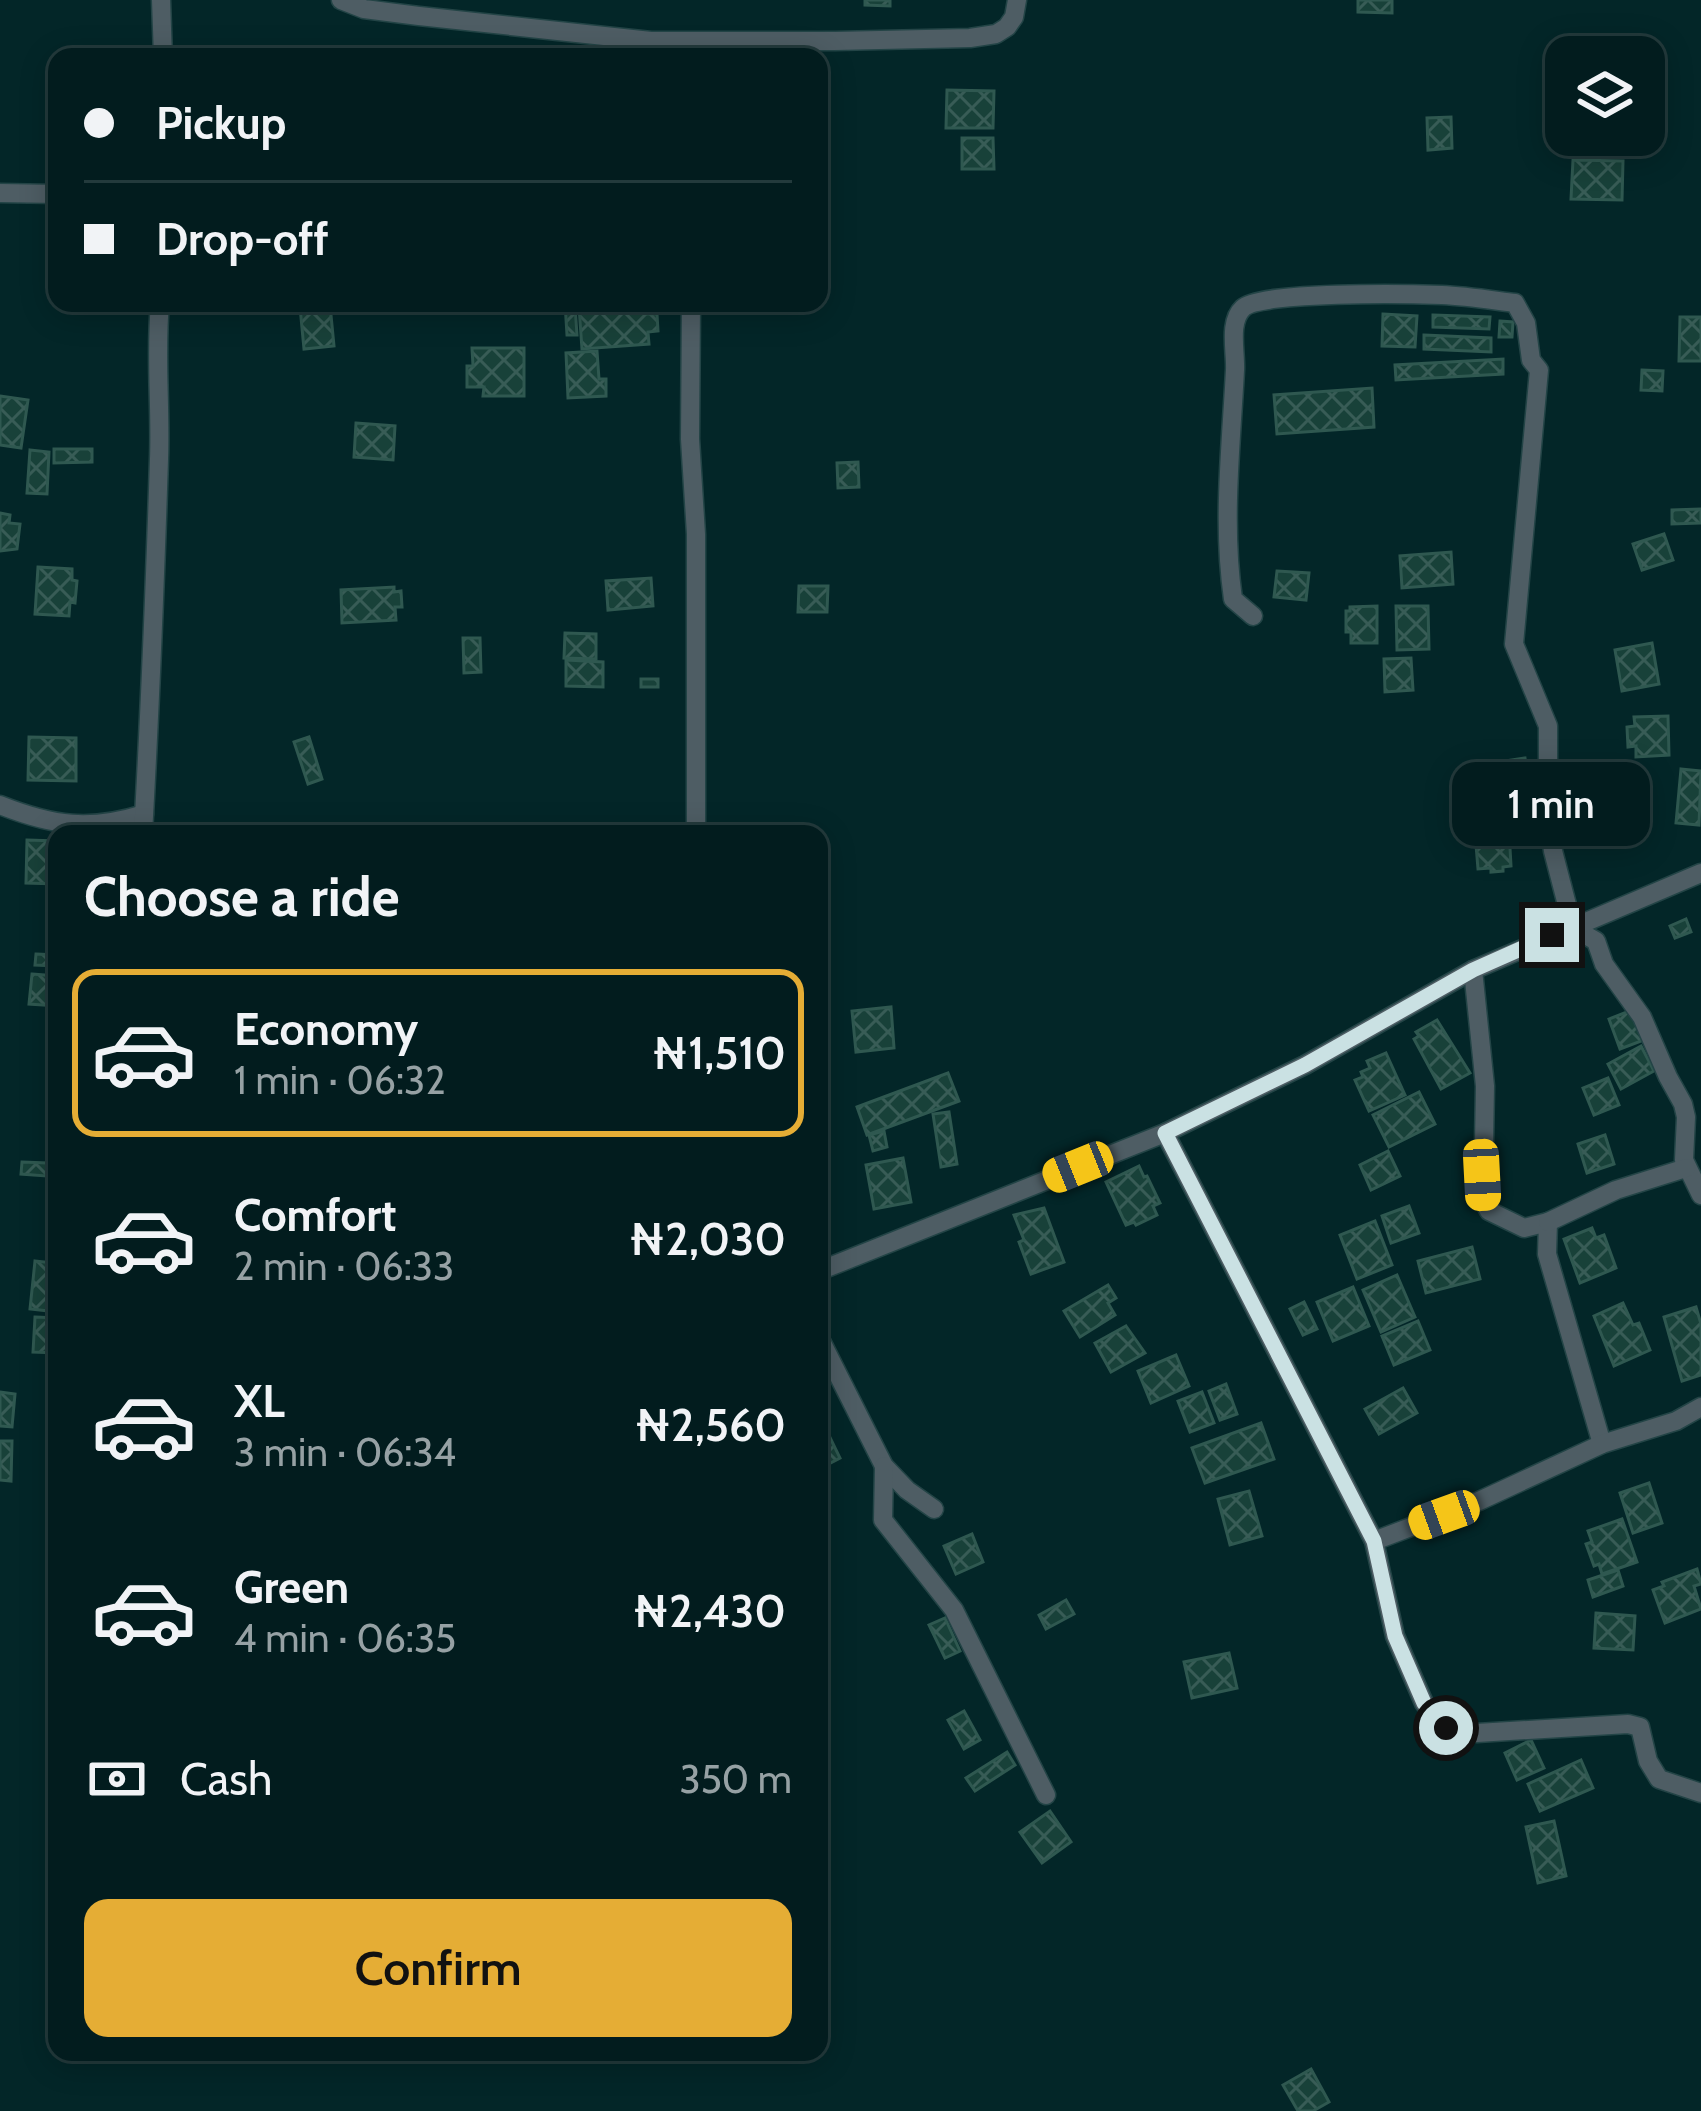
<!DOCTYPE html>
<html lang="en">
<head>
<meta charset="utf-8">
<style>
	:root { --surface:#021c1e; --page:#10292b; --text:#f1f3f6; --muted:#96a1a4; --line:#233a3c; --accent:#e5ad35 }
	body { margin:0; font-family:Cabin,sans-serif; background:var(--page); color:var(--text); height:100vh; display:flex; flex-direction:column; font-size:45px; white-space:nowrap }
	* { box-sizing:border-box; margin:0 }
	p { font-size:39px; color:var(--muted) }
	.icon { flex:none; width:66px; height:66px; fill:none; stroke:currentColor; stroke-width:2; stroke-linecap:round; stroke-linejoin:round }
	.map { position:relative; flex:1; overflow:hidden }
	.details { position:absolute; left:48px; top:825px; width:780px; height:1236px; display:flex; flex-direction:column; background:var(--surface); border-radius:24px; box-shadow:0 6px 30px #0003,0 0 0 3px var(--line) }
	.details>* { flex:none }
	.banner { position:absolute; left:48px; top:48px; width:780px; height:264px; border-radius:24px; box-shadow:0 6px 30px #0003,0 0 0 3px var(--line); display:grid; align-content:center; height:264px; padding:0 36px; background:var(--surface) }
	.controls { position:absolute; left:1545px; top:36px; display:grid; gap:24px }
	.controls a { display:grid; place-items:center; width:120px; height:120px; border-radius:24px; background:var(--surface); box-shadow:0 6px 30px #0003,0 0 0 3px var(--line); font-size:60px }
	.end { position:absolute; width:54px; height:54px; margin:-27px; border:15px solid #cae1e3; background:#111; box-shadow:0 0 0 6px #111 }
	.from { border-radius:50% }
	.bubble { position:absolute; height:84px; border-radius:24px; background:var(--surface); box-shadow:0 6px 30px #0003,0 0 0 3px var(--line); font-size:39px; font-weight:600; line-height:84px; text-align:center }
	.car { position:absolute; width:36px; height:72px; margin:-36px -18px; border-radius:15px; box-shadow:0 0 9px 3px #0007; background:linear-gradient(#f5c518 24%,#345 0 40%,#f5c518 0 76%,#345 0 86%,#f5c518 0) }
	.banner b { display:flex; align-items:center; gap:42px; height:114px; font-size:45px }
	.banner b+b { border-top:3px solid var(--line) }
	.banner i { width:30px; height:30px; background:var(--text) }
	ul { padding:0; list-style:none }
	li { display:flex; align-items:center; gap:36px; height:168px; margin:0 24px 18px; padding:0 12px; border:6px solid transparent; border-radius:24px }
	li div { flex:1 }
	li b { display:block; font-size:45px }
	li em { font-style:normal; font-weight:600 }
	li.active { border-color:var(--accent) }
	li>.icon { width:108px; height:108px; stroke-width:1.5 }
	h2 { padding:0 36px; font-size:54px; line-height:144px }
	.pay { display:flex; align-items:center; gap:30px; height:132px; padding:0 36px; font-size:45px }
	.pay p { margin-inline-start:auto }
	.cta { display:flex; gap:24px; margin-top:auto; padding:24px 36px }
	.cta a { flex:1; height:138px; border-radius:24px; background:var(--accent); color:#111; font-size:48px; font-weight:600; line-height:138px; text-align:center }
	.map>svg:first-child { display:block }
</style>
</head>
<body>
<div class="map">
<svg width="1701" height="2111" viewBox="0 0 1701 2111">
	<defs>
		<pattern id="building-cross-hatch" width="8" height="8" patternUnits="userSpaceOnUse" patternTransform="scale(3)"><rect width="8" height="8" fill="#184139"/><path d="M0 0l8 8M0 8l8-8" fill="none" stroke="#385c56"/></pattern>
	</defs>
	<rect width="100%" height="100%" fill="#032628"/>
	<g fill="url(#building-cross-hatch)" stroke="#2f5850" stroke-width="3">
		<path d="M865,0H890V6L865,5Z"/>
		<path d="M1358,0H1392V13L1358,12Z"/>
		<path d="M947,90L994,91L993,128H946Z"/>
		<path d="M1451,117L1452,148L1428,150L1427,118Z"/>
		<path d="M962,138H993L994,169H962Z"/>
		<path d="M1573,160L1623,161L1622,200L1571,199Z"/>
		<path d="M565,303H583L575,306L577,335H567Z"/>
		<path d="M647,303V314H657L658,331L648,332L649,344L582,349L579,307Z"/>
		<path d="M330,305L334,346L304,349L300,307Z"/>
		<path d="M1383,314L1417,316L1415,347L1382,346Z"/>
		<path d="M1433,315L1490,317L1489,329L1433,327Z"/>
		<path d="M1680,317H1701V361H1679Z"/>
		<path d="M1500,321L1513,322L1512,337H1499Z"/>
		<path d="M1424,335L1491,338V352L1424,349Z"/>
		<path d="M472,348H524V396H483L484,387H467V366H473Z"/>
		<path d="M597,351L599,379H606V396L568,398L566,353Z"/>
		<path d="M1503,359V374L1396,380L1395,365Z"/>
		<path d="M1642,370L1663,371L1662,391L1641,390Z"/>
		<path d="M1372,388L1374,427L1277,434L1274,395Z"/>
		<path d="M0,396L28,400L21,448L0,445Z"/>
		<path d="M356,423L395,426L393,460L354,457Z"/>
		<path d="M54,449H92V462L54,463Z"/>
		<path d="M30,450L49,452L47,494L27,493Z"/>
		<path d="M858,462L859,487L838,488L837,463Z"/>
		<path d="M1701,509V523L1672,524V510Z"/>
		<path d="M0,513L10,515L9,523L20,524L17,549L0,551Z"/>
		<path d="M1664,534L1673,560L1642,570L1633,544Z"/>
		<path d="M1451,552L1453,584L1402,588L1400,556Z"/>
		<path d="M38,567L72,569V580L77,581L75,603L70,602L69,616L35,614Z"/>
		<path d="M1277,571L1309,573L1306,600L1274,597Z"/>
		<path d="M651,578L653,606L608,610L606,581Z"/>
		<path d="M799,586H828L827,612H798Z"/>
		<path d="M394,587V592L401,591L402,607H395L396,620L342,623L341,590Z"/>
		<path d="M1377,606V643H1351V632H1346V611H1350V607Z"/>
		<path d="M1396,606H1428L1429,649L1397,650Z"/>
		<path d="M565,633L596,634V659L564,658Z"/>
		<path d="M463,638H480L481,672L464,673Z"/>
		<path d="M1652,643L1659,684L1622,691L1615,650Z"/>
		<path d="M1411,658L1413,690L1385,692L1384,659Z"/>
		<path d="M566,660L603,662V687L566,686Z"/>
		<rect x="641" y="679" width="17" height="8"/>
		<path d="M1668,716L1669,755L1636,757V746L1628,747L1627,727L1635,726L1634,717Z"/>
		<path d="M29,737L76,738V781L28,780Z"/>
		<path d="M309,737L322,779L308,784L294,742Z"/>
		<path d="M1525,758L1530,791L1510,793L1505,761Z"/>
		<path d="M1503,766L1505,796L1460,801L1457,770Z"/>
		<path d="M1681,769L1701,771L1699,825L1676,823Z"/>
		<path d="M1509,830L1511,866L1503,867V871L1491,872V868L1478,869L1475,833Z"/>
		<path d="M27,840L57,841V884L26,883Z"/>
		<path d="M1686,919L1691,932L1675,938L1670,926Z"/>
		<path d="M36,954L57,955L56,966L35,965Z"/>
		<path d="M32,974L57,976V1006L29,1004Z"/>
		<path d="M891,1007L894,1048L856,1052L852,1011Z"/>
		<path d="M1632,1010L1644,1040L1620,1049L1609,1019Z"/>
		<path d="M1437,1020L1470,1073L1441,1089L1414,1039L1419,1036L1416,1032Z"/>
		<path d="M1641,1046L1654,1071L1621,1089L1608,1064Z"/>
		<path d="M1386,1053L1405,1095L1369,1111L1355,1080L1363,1077L1361,1072L1370,1068L1367,1061Z"/>
		<path d="M948,1073L959,1101L867,1135L857,1107Z"/>
		<path d="M1608,1078L1619,1105L1594,1115L1583,1088Z"/>
		<path d="M1419,1092L1435,1124L1389,1147L1373,1115Z"/>
		<path d="M949,1112L957,1164L941,1167L933,1114Z"/>
		<path d="M884,1131L887,1147L873,1151L869,1135Z"/>
		<path d="M1605,1135L1614,1164L1587,1173L1578,1144Z"/>
		<path d="M1388,1151L1400,1176L1371,1190L1360,1165Z"/>
		<path d="M903,1158L911,1202L874,1209L866,1165Z"/>
		<path d="M22,1162L47,1163L46,1176L21,1174Z"/>
		<path d="M1139,1166L1144,1177L1147,1176L1160,1203L1153,1206L1157,1215L1136,1225L1134,1222L1126,1225L1106,1182Z"/>
		<path d="M1409,1206L1419,1233L1391,1243L1382,1216Z"/>
		<path d="M1044,1208L1064,1262L1031,1274L1019,1242L1024,1240L1014,1215Z"/>
		<path d="M1375,1221L1392,1265L1357,1279L1340,1235Z"/>
		<path d="M1592,1228L1596,1238L1604,1235L1616,1268L1580,1283L1564,1239Z"/>
		<path d="M1472,1247L1480,1279L1426,1293L1418,1261Z"/>
		<path d="M35,1261L54,1263L49,1311L30,1309Z"/>
		<path d="M1397,1275L1415,1317L1381,1332L1363,1290Z"/>
		<path d="M1108,1285L1116,1298L1108,1303L1115,1315L1080,1337L1064,1311Z"/>
		<path d="M1353,1287L1369,1326L1333,1341L1317,1302Z"/>
		<path d="M1304,1302L1317,1329L1303,1335L1290,1309Z"/>
		<path d="M1623,1303L1633,1325L1639,1323L1650,1350L1614,1366L1594,1316Z"/>
		<path d="M1696,1307L1701,1324V1375L1682,1381L1664,1317Z"/>
		<path d="M35,1317L57,1318V1353L33,1352Z"/>
		<path d="M1418,1321L1430,1350L1394,1365L1382,1336Z"/>
		<path d="M1126,1326L1145,1353L1111,1372L1095,1343Z"/>
		<path d="M1176,1355L1189,1386L1151,1403L1138,1371Z"/>
		<path d="M1226,1384L1237,1414L1220,1420L1209,1391Z"/>
		<path d="M1403,1388L1417,1413L1379,1434L1365,1409Z"/>
		<path d="M0,1392L15,1394L12,1427L0,1426Z"/>
		<path d="M1202,1392L1214,1423L1190,1432L1178,1401Z"/>
		<path d="M822,1421L840,1458L819,1469V1423Z"/>
		<path d="M1261,1423L1274,1459L1205,1483L1192,1448Z"/>
		<path d="M0,1441H12L11,1481L0,1480Z"/>
		<path d="M1649,1483L1662,1523L1633,1533L1620,1493Z"/>
		<path d="M1249,1491L1262,1536L1230,1545L1218,1499Z"/>
		<path d="M1622,1519L1637,1562L1602,1574L1599,1564L1594,1566L1586,1544L1592,1542L1588,1531Z"/>
		<path d="M972,1534L983,1562L956,1574L944,1546Z"/>
		<path d="M1697,1569L1701,1584L1694,1586L1701,1609L1665,1623L1653,1590L1664,1586L1662,1582Z"/>
		<path d="M1618,1570L1623,1586L1593,1597L1588,1580Z"/>
		<path d="M1066,1600L1074,1614L1046,1629L1039,1615Z"/>
		<path d="M1596,1613L1635,1616L1633,1650L1594,1648Z"/>
		<path d="M945,1618L960,1651L945,1658L929,1625Z"/>
		<path d="M1229,1653L1237,1688L1192,1698L1184,1662Z"/>
		<path d="M964,1711L980,1740L964,1749L948,1720Z"/>
		<path d="M1531,1740L1544,1768L1517,1780L1505,1753Z"/>
		<path d="M1007,1752L1015,1765L975,1791L966,1778Z"/>
		<path d="M1581,1760L1593,1788L1540,1811L1528,1784Z"/>
		<path d="M1050,1811L1071,1842L1042,1863L1020,1832Z"/>
		<path d="M1554,1821L1566,1876L1538,1883L1526,1827Z"/>
		<path d="M1311,2069L1329,2102L1313,2111H1298L1283,2085Z"/>
	</g>
	<g fill="none" stroke-linecap="round" stroke-linejoin="round">
		<g stroke="#234446" stroke-width="21">
			<g id="street">
				<path d="M161,0L163,57"/>
				<path d="M341,0L364,9L419,16L651,41H835L970,38L996,34L1007,27L1014,17L1017,0"/>
				<path d="M0,193L57,194"/>
				<path d="M691,303L690,439L696,534V834"/>
				<path d="M1253,616L1233,599C1222,523 1231,447 1235,370C1236,352 1228,322 1243,308C1260,291 1411,294 1442,295C1466,296 1491,300 1515,303L1526,323L1531,360L1539,370L1514,644L1548,726V809L1553,851L1573,928L1596,941L1604,964L1642,1017L1668,1077L1683,1104L1686,1117L1684,1160L1701,1195"/>
				<path d="M0,805C53,826 90,831 144,814"/>
				<path d="M143,834C150,709 155,584 159,459C161,406 155,355 160,303"/>
				<path d="M1473,970L1485,1086L1483,1200L1489,1211L1524,1228L1548,1222L1547,1254L1602,1444"/>
				<path d="M1165,1133L1374,1541L1395,1636L1424,1703L1446,1728L1477,1733L1628,1724L1640,1727L1648,1761L1659,1779L1701,1793"/>
				<path d="M1548,1222L1616,1190L1686,1168"/>
				<path d="M819,1271L1165,1133L1305,1065L1473,970L1701,873"/>
				<path d="M819,1337L884,1466L907,1490L934,1509"/>
				<path d="M884,1466L883,1520L954,1610L1046,1795"/>
				<path d="M1374,1541L1479,1501L1602,1444L1676,1421L1701,1407"/>
			</g>
		</g>
		<use href="#street" stroke="#4e5d64" stroke-width="18"/>
	</g>
	<g fill="none" stroke-linecap="round" stroke-linejoin="round">
		<path stroke="#cae1e3" stroke-width="15" d="M1446,1728L1424,1703L1395,1636L1374,1541L1165,1133L1305,1065L1473,970L1552,935"/>
	</g>
</svg>
<div class="controls">
<a><svg class="icon" aria-label="layers" viewBox="0 0 24 24"><path d="M12 4l9 5-9 5-9-5zM3 14l9 5 9-5"/></svg></a>
</div>
<i class="end from" style="left:1446px;top:1728px"></i>
<i class="end" style="left:1552px;top:935px"></i>
<div class="bubble" style="left:1452px;top:762px;width:198px">1 min</div>
<i class="car" style="left:1078px;top:1167px;rotate:248deg"></i>
<i class="car" style="left:1482px;top:1175px;rotate:177deg"></i>
<i class="car" style="left:1444px;top:1515px;rotate:250deg"></i>
<div class="banner">
<b><i class="from"></i>Pickup</b>
<b><i></i>Drop-off</b>
</div>
<section class="details">
<h2>Choose a ride</h2>
<ul>
<li class="active"><svg class="icon" aria-label="car" viewBox="0 0 24 24"><path d="M5 17H2v-5l4-1 3-4h7l3 4 3 1v5h-3M9 17h6M6 11h13"/><circle cx="7" cy="17" r="2"/><circle cx="17" cy="17" r="2"/></svg><div><b>Economy</b><p>1 min · 06:32</p></div><em>₦1,510</em></li>
<li><svg class="icon" aria-label="car" viewBox="0 0 24 24"><path d="M5 17H2v-5l4-1 3-4h7l3 4 3 1v5h-3M9 17h6M6 11h13"/><circle cx="7" cy="17" r="2"/><circle cx="17" cy="17" r="2"/></svg><div><b>Comfort</b><p>2 min · 06:33</p></div><em>₦2,030</em></li>
<li><svg class="icon" aria-label="car" viewBox="0 0 24 24"><path d="M5 17H2v-5l4-1 3-4h7l3 4 3 1v5h-3M9 17h6M6 11h13"/><circle cx="7" cy="17" r="2"/><circle cx="17" cy="17" r="2"/></svg><div><b>XL</b><p>3 min · 06:34</p></div><em>₦2,560</em></li>
<li><svg class="icon" aria-label="car" viewBox="0 0 24 24"><path d="M5 17H2v-5l4-1 3-4h7l3 4 3 1v5h-3M9 17h6M6 11h13"/><circle cx="7" cy="17" r="2"/><circle cx="17" cy="17" r="2"/></svg><div><b>Green</b><p>4 min · 06:35</p></div><em>₦2,430</em></li>
</ul>
<div class="pay"><svg class="icon" aria-label="cash" viewBox="0 0 24 24"><path d="M3 7h18v10H3z"/><circle cx="12" cy="12" r="2"/></svg>Cash<p>350 m</p></div>
<div class="cta"><a>Confirm</a></div>
</section>
</div>
</body>
</html>
